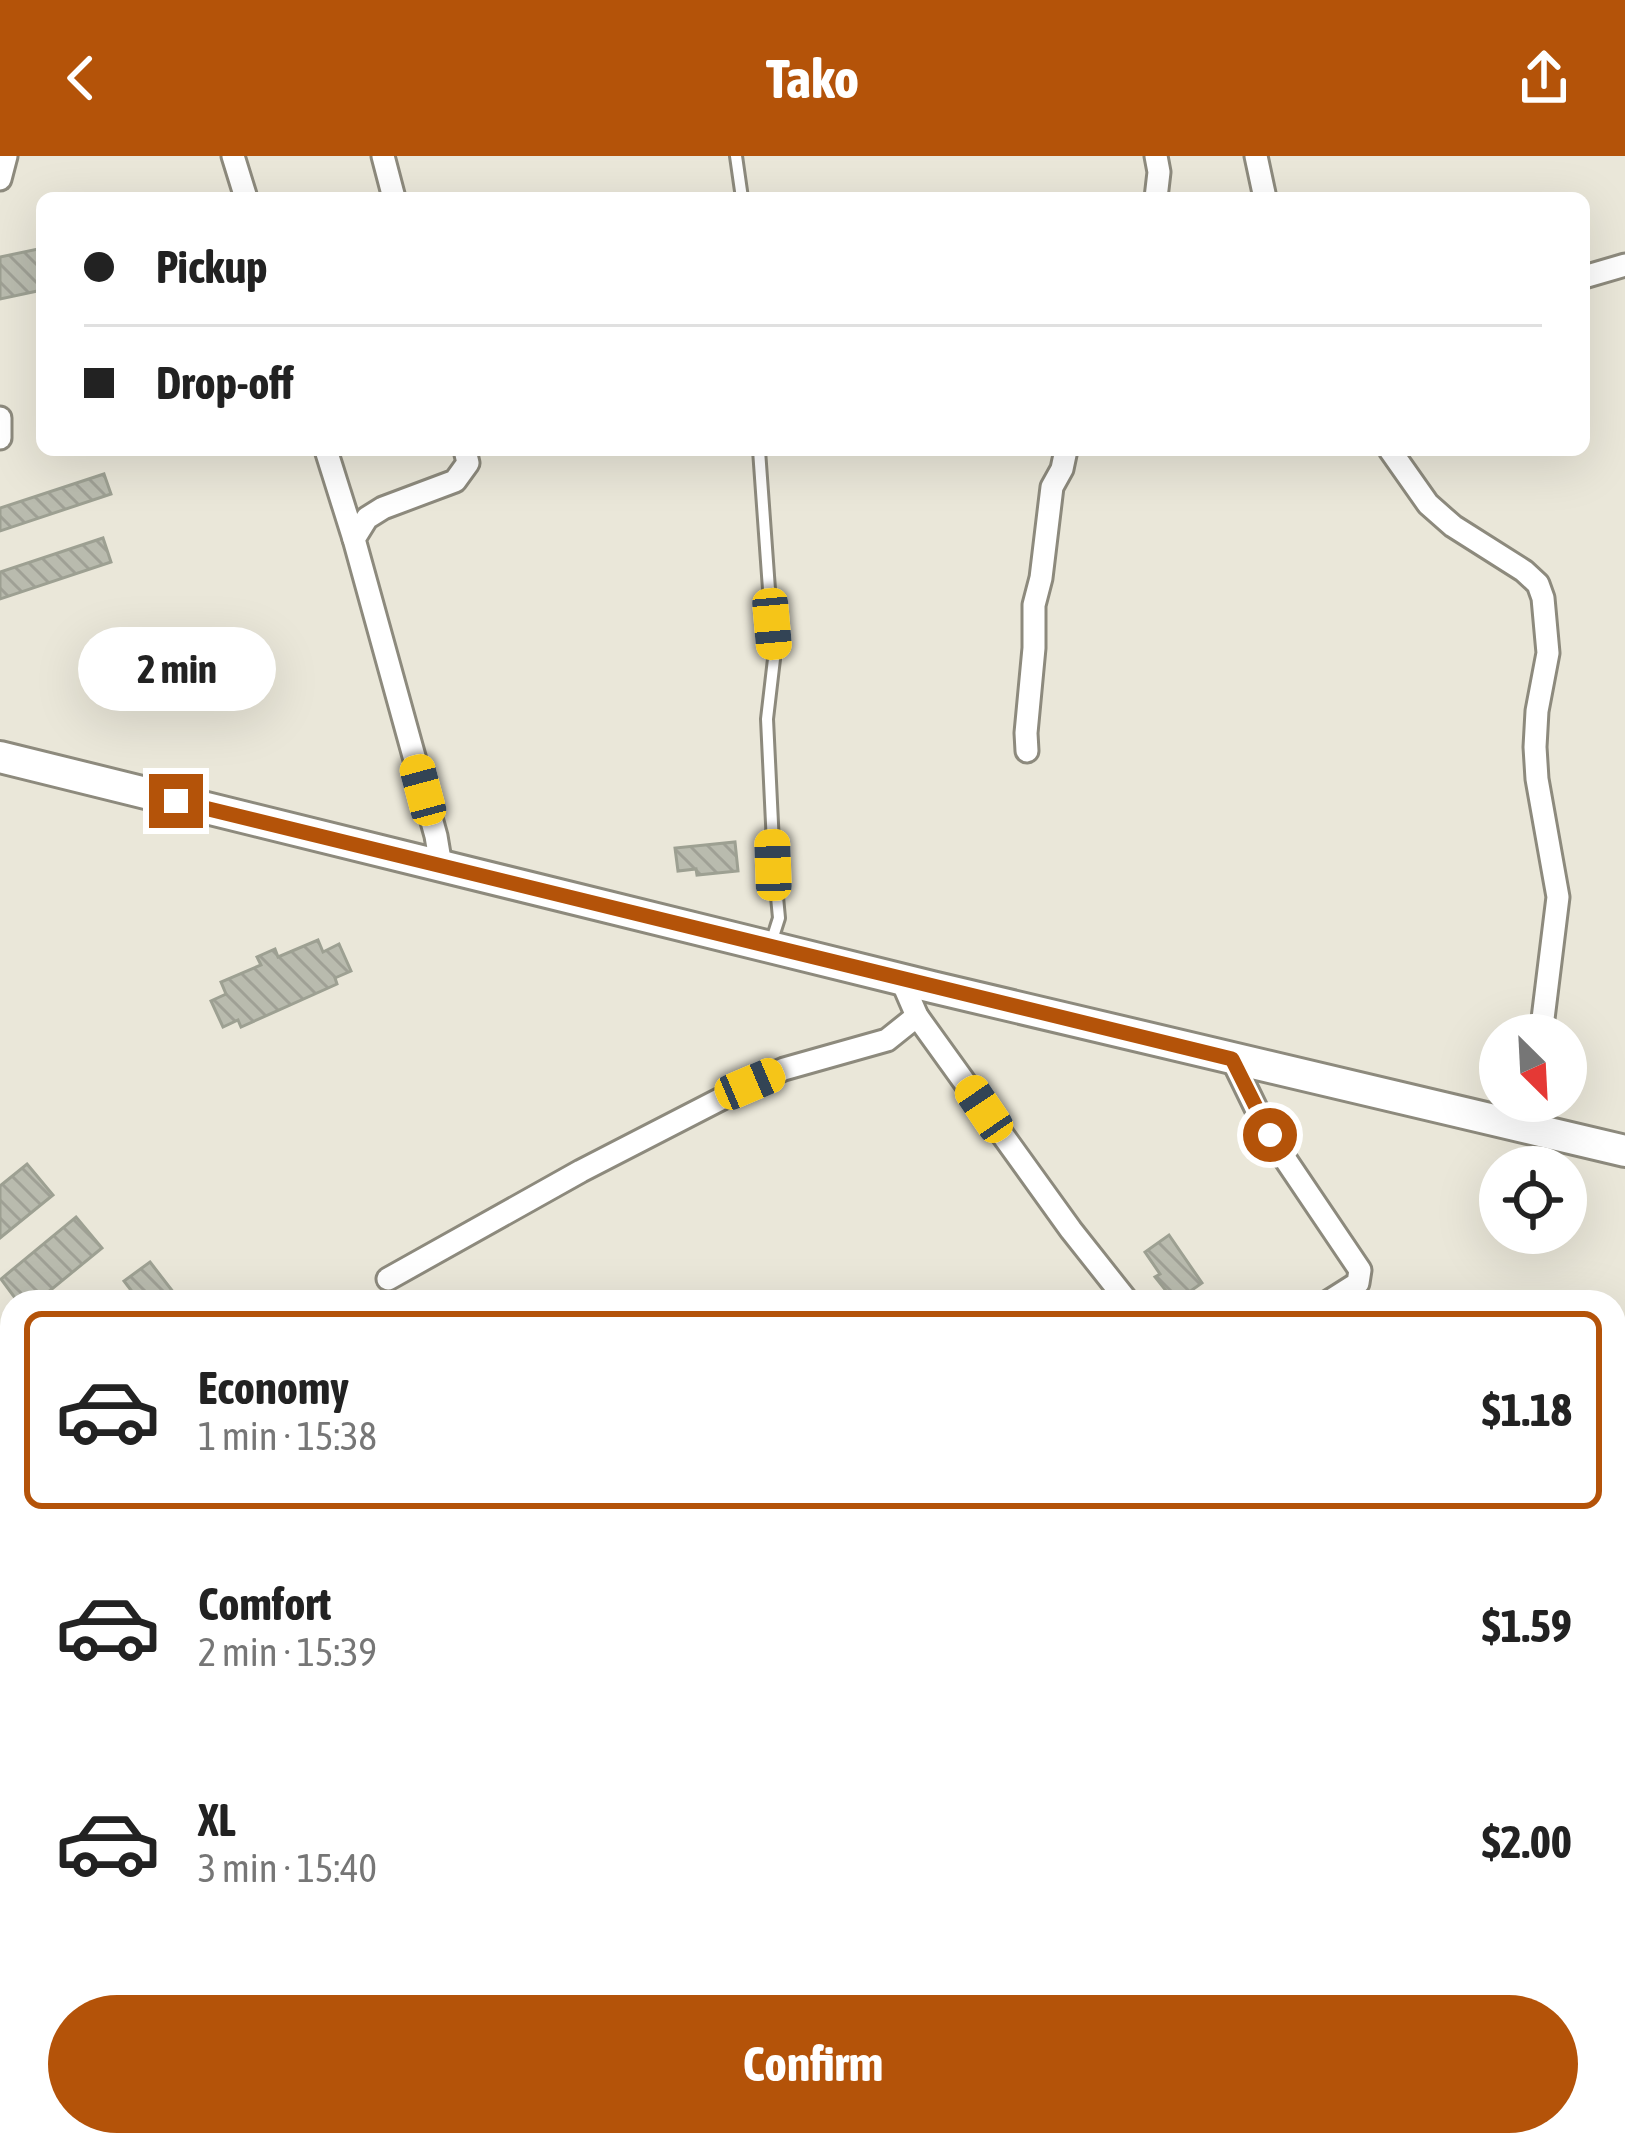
<!DOCTYPE html>
<html lang="en">
<head>
<meta charset="utf-8">
<style>
	:root { --surface:#fff; --page:#f2f2f2; --text:#222; --muted:#767676; --line:#e0e0e0; --accent:#b45309 }
	body { margin:0; font-family:"Asap Condensed",sans-serif; background:var(--page); color:var(--text); height:100vh; display:flex; flex-direction:column; font-size:45px; white-space:nowrap }
	* { box-sizing:border-box; margin:0 }
	p { font-size:39px; color:var(--muted) }
	.icon { flex:none; width:66px; height:66px; fill:none; stroke:currentColor; stroke-width:2; stroke-linecap:round; stroke-linejoin:round }
	.map { position:relative; flex:1; overflow:hidden }
	.details { position:absolute; left:0px; top:1134px; width:1626px; height:867px; display:flex; flex-direction:column; background:var(--surface); border-radius:36px 36px 0 0; box-shadow:0 12px 48px #0002 }
	.details>* { flex:none }
	.banner { position:absolute; left:36px; top:36px; width:1554px; height:264px; border-radius:18px; box-shadow:0 12px 48px #0002; display:grid; align-content:center; height:264px; padding:0 48px; background:var(--surface) }
	.needle { width:78px; rotate:156deg }
	.fabs { position:absolute; left:1479px; top:858px; display:grid; gap:24px }
	.fabs a { display:grid; place-items:center; width:108px; height:108px; border-radius:50%; background:var(--surface); box-shadow:0 12px 48px #0002; font-size:60px }
	.end { position:absolute; width:54px; height:54px; margin:-27px; border:15px solid #b45309; background:#fff; box-shadow:0 0 0 6px #fff }
	.from { border-radius:50% }
	.bubble { position:absolute; height:84px; border-radius:42px; background:var(--surface); box-shadow:0 12px 48px #0002; font-size:39px; font-weight:700; line-height:84px; text-align:center }
	.car { position:absolute; width:36px; height:72px; margin:-36px -18px; border-radius:15px; box-shadow:0 0 9px 3px #0007; background:linear-gradient(#f5c518 24%,#345 0 40%,#f5c518 0 76%,#345 0 86%,#f5c518 0) }
	.banner b { display:flex; align-items:center; gap:42px; height:114px; font-size:45px }
	.banner b+b { border-top:3px solid var(--line) }
	.banner i { width:30px; height:30px; background:var(--text) }
	ul { padding:21px 0 0; list-style:none }
	li { display:flex; align-items:center; gap:36px; height:198px; margin:0 24px 18px; padding:0 24px; border:6px solid transparent; border-radius:18px }
	li div { flex:1 }
	li b { display:block; font-size:45px }
	li em { font-style:normal; font-weight:700 }
	li.on { border-color:var(--accent) }
	li>.icon { width:108px; height:108px; stroke-width:1.5 }
	.cta { display:flex; gap:24px; margin-top:auto; padding:24px 48px }
	.cta a { flex:1; height:138px; border-radius:72px; background:var(--accent); color:#fff; font-size:48px; font-weight:700; line-height:138px; text-align:center }
	header { display:flex; justify-content:space-between; align-items:center; height:156px; padding:0 48px; background:var(--accent); color:#fff; font-size:54px; font-weight:700 }
	.map>svg:first-child { display:block }
</style>
</head>
<body>
<header><svg class="icon" aria-label="back" viewBox="0 0 24 24"><path d="M15 5l-7 7 7 7"/></svg>Tako<svg class="icon" aria-label="share" viewBox="0 0 24 24"><path d="M12 15V3M7 8l5-5 5 5M5 13v7h14v-7"/></svg></header>
<div class="map">
<svg width="1625" height="2000" viewBox="0 0 1625 2000">
	<defs>
		<pattern id="building-back-hatch" width="6" height="6" patternUnits="userSpaceOnUse" patternTransform="scale(3)"><rect width="6" height="6" fill="#b9bbae"/><path d="M-1 5l2 2M0 0l6 6M5-1l2 2" fill="none" stroke="#9fa095"/></pattern>
	</defs>
	<rect width="100%" height="100%" fill="#eae7d9"/>
	<g fill="url(#building-back-hatch)" stroke="#9da092" stroke-width="3">
		<path d="M38,93L42,134L0,143V101Z"/>
		<path d="M104,318L111,338L0,375V352Z"/>
		<path d="M103,382L111,406L0,443V416Z"/>
		<path d="M735,686L738,715L697,719L696,713L678,715L675,692Z"/>
		<path d="M318,784L323,796L339,788L351,815L335,822L337,828L241,871L238,864L223,871L211,845L226,838L221,826L261,809L257,801L275,793L278,801Z"/>
		<path d="M27,1008L53,1039L0,1082V1030Z"/>
		<path d="M76,1061L102,1092L36,1146H18L1,1123Z"/>
		<path d="M1169,1079L1202,1127L1175,1146L1155,1121L1160,1118L1145,1096Z"/>
		<path d="M150,1106L181,1146H140L124,1125Z"/>
	</g>
	<g fill="none" stroke-linecap="round" stroke-linejoin="round">
		<g stroke="#8d8a7d" stroke-width="16">
			<g id="lane">
				<path d="M736,0L742,42"/>
				<path d="M759,294L774,503L767,563L774,709L779,762L771,787"/>
				<path d="M0,1424L12,1441"/>
			</g>
		</g>
		<g stroke="#8d8a7d" stroke-width="27">
			<g id="street">
				<path d="M233,0L246,42"/>
				<path d="M383,0L394,42"/>
				<path d="M1156,0L1159,16L1156,42"/>
				<path d="M1256,0L1265,42"/>
				<path d="M0,23L6,0"/>
				<path d="M1584,121L1625,109"/>
				<path d="M0,262V282"/>
				<path d="M326,294L354,383"/>
				<path d="M1390,294L1428,348L1453,370L1524,415L1538,428L1543,442L1548,497L1537,555L1535,591L1537,623L1558,741L1541,879"/>
				<path d="M1027,595L1026,577L1034,492V449L1041,422L1052,331L1062,313L1066,294"/>
				<path d="M441,710L436,680L354,383L367,362L383,352L455,325L468,307L465,294"/>
				<path d="M901,823L917,860L1071,1074L1128,1146"/>
				<path d="M1232,903L1269,979L1360,1114L1358,1127L1328,1146"/>
				<path d="M1520,971L1526,945"/>
				<path d="M388,1123L581,1015L750,928L784,913L887,884L917,860"/>
				<path d="M0,1639L12,1631"/>
				<path d="M543,1989L549,2000"/>
				<path d="M366,2000L385,1989"/>
			</g>
		</g>
		<g stroke="#8d8a7d" stroke-width="36">
			<path id="secondary" d="M0,601L932,831L1625,995"/>
		</g>
		<use href="#lane" stroke="#fff" stroke-width="10"/>
		<use href="#street" stroke="#fff" stroke-width="21"/>
		<use href="#secondary" stroke="#fff" stroke-width="30"/>
	</g>
	<g fill="none" stroke-linecap="round" stroke-linejoin="round">
		<path stroke="#b45309" stroke-width="15" d="M176,645L1232,903L1270,979"/>
	</g>
</svg>
<div class="fabs">
<a><svg class="needle" viewBox="-14 -14 28 28"><path d="M0-13l5 13h-10z" fill="#e53935"/><path d="M0 13l5-13h-10z" fill="#767676"/></svg></a>
<a><svg class="icon" aria-label="locate" viewBox="0 0 24 24"><circle cx="12" cy="12" r="6"/><path d="M12 2v4M12 18v4M2 12h4M18 12h4"/></svg></a>
</div>
<i class="end from" style="left:1270px;top:979px"></i>
<i class="end" style="left:176px;top:645px"></i>
<div class="bubble" style="left:78px;top:471px;width:198px">2 min</div>
<i class="car" style="left:772px;top:468px;rotate:175deg"></i>
<i class="car" style="left:423px;top:634px;rotate:345deg"></i>
<i class="car" style="left:773px;top:709px;rotate:358deg"></i>
<i class="car" style="left:750px;top:928px;rotate:67deg"></i>
<i class="car" style="left:984px;top:953px;rotate:326deg"></i>
<div class="banner">
<b><i class="from"></i>Pickup</b>
<b><i></i>Drop-off</b>
</div>
<section class="details">
<ul>
<li class="on"><svg class="icon" aria-label="car" viewBox="0 0 24 24"><path d="M5 17H2v-5l4-1 3-4h7l3 4 3 1v5h-3M9 17h6M6 11h13"/><circle cx="7" cy="17" r="2"/><circle cx="17" cy="17" r="2"/></svg><div><b>Economy</b><p>1 min · 15:38</p></div><em>$1.18</em></li>
<li><svg class="icon" aria-label="car" viewBox="0 0 24 24"><path d="M5 17H2v-5l4-1 3-4h7l3 4 3 1v5h-3M9 17h6M6 11h13"/><circle cx="7" cy="17" r="2"/><circle cx="17" cy="17" r="2"/></svg><div><b>Comfort</b><p>2 min · 15:39</p></div><em>$1.59</em></li>
<li><svg class="icon" aria-label="car" viewBox="0 0 24 24"><path d="M5 17H2v-5l4-1 3-4h7l3 4 3 1v5h-3M9 17h6M6 11h13"/><circle cx="7" cy="17" r="2"/><circle cx="17" cy="17" r="2"/></svg><div><b>XL</b><p>3 min · 15:40</p></div><em>$2.00</em></li>
</ul>
<div class="cta"><a>Confirm</a></div>
</section>
</div>
</body>
</html>
